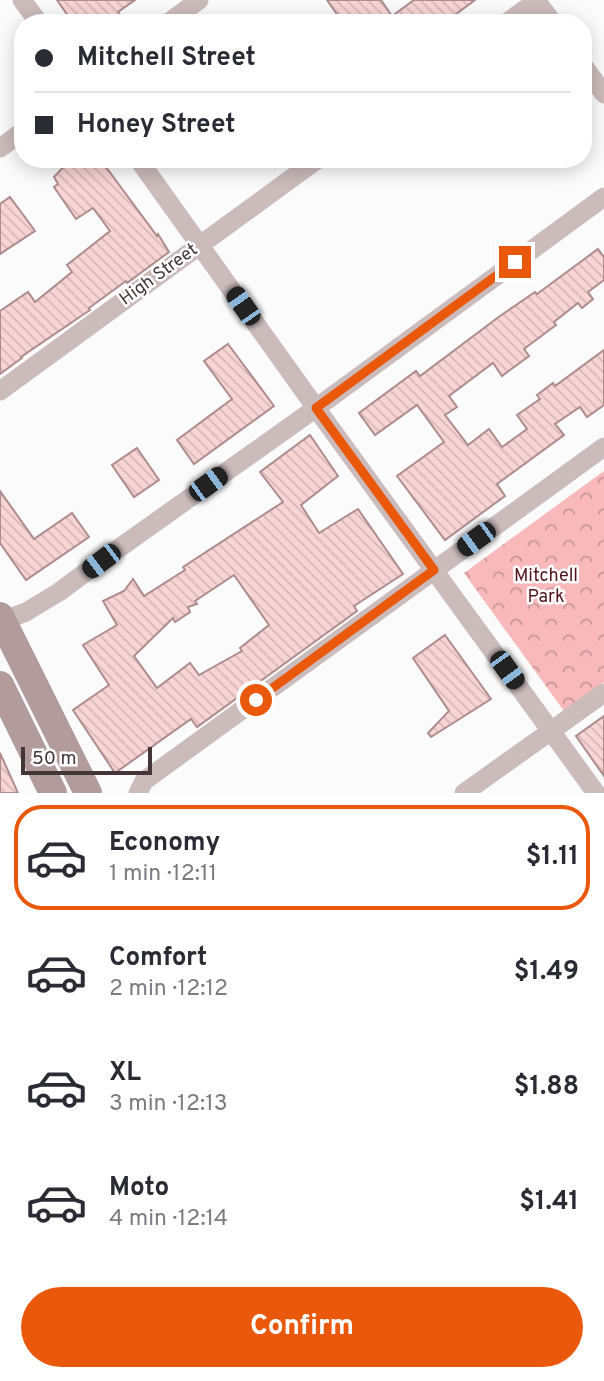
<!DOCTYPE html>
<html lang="en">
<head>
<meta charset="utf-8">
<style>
	:root { --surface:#fff; --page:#f2f2f3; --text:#2b2b33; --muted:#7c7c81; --line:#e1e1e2; --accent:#ea580c }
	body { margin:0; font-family:Overpass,sans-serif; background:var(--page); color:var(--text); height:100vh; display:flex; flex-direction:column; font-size:26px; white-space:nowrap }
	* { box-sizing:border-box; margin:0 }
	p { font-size:23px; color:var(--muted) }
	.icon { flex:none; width:38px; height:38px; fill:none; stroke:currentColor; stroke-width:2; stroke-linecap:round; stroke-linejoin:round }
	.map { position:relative; height:793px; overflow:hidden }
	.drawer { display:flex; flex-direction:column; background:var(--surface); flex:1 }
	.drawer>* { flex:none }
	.top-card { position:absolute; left:14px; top:14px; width:578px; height:154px; border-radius:28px; box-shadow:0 4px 18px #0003; display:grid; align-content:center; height:154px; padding:0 21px; background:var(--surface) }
	.scale { position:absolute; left:21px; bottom:18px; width:131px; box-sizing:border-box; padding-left:7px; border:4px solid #443636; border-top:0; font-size:19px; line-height:24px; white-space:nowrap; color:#443636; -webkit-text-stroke:5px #fff; paint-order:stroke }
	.end { position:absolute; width:32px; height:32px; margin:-16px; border:9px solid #ea580c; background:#fff; box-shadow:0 0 0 4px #fff }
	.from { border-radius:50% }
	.car { position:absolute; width:21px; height:42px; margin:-21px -10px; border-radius:9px; box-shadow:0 0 5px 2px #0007; background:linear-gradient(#222 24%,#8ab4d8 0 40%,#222 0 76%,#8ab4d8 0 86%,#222 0) }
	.top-card b { display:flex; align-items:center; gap:24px; height:66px; font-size:26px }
	.top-card b+b { border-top:2px solid var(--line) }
	.top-card i { width:18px; height:18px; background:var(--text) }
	ul { padding:12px 0 0; list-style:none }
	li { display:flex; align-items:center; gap:21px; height:105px; margin:0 14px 10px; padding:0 7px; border:4px solid transparent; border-radius:28px }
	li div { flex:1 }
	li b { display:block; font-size:26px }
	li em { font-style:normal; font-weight:700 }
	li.selected { border-color:var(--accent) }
	li>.icon { width:63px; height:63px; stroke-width:1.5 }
	.action { display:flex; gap:14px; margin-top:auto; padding:14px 21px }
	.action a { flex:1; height:80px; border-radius:42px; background:var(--accent); color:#fff; font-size:28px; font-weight:700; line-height:80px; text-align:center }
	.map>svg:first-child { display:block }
</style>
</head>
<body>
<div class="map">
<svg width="604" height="793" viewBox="0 0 604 793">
	<defs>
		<pattern id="park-crowns" width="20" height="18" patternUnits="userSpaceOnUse" patternTransform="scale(1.75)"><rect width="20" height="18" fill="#f9b8ba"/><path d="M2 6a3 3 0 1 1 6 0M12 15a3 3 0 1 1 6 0" fill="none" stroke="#cb9698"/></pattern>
		<pattern id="building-back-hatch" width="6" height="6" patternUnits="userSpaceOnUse" patternTransform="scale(1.75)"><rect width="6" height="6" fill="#f9d4d5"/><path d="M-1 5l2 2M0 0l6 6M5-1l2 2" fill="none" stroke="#d7b7b7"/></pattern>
	</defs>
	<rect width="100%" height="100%" fill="#fbfbfb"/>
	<path fill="url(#park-crowns)" d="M604,471V682L564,711L464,573Z"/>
	<g fill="url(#building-back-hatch)" stroke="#ae8c8d" stroke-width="2" fill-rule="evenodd">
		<path d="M57,0H135L118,12L126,23H73Z"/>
		<path d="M327,0H381L392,16L414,0H475L444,23H343Z"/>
		<path d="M71,159H100L157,236L158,234L169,252L127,283L126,281L89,308L90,310L21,357L22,358L0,374V311L28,292L35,302L72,272L67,265L110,231L93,208L76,219L54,187L58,184L54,177Z"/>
		<path d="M10,197L35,231L0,254V204Z"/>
		<path d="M598,249L604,257V280L588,292L593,299L582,308L578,303L554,322L556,325L524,349L529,356L502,376L493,363L449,396L457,407L445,415L468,445L489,429L502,447L527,429L517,415L540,399L537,395L553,383L555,386L604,350V405L587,417L580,407L555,424L564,435L497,484L505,496L445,540L397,476L444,442L417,405L375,435L359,413L416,371L420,376L500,316L535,292L537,294Z"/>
		<path d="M228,344L274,406L194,464L177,440L232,399L204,361Z"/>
		<path d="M310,435L338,476L301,505L319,533L358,509L403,574L354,606L357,611L197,727L191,719L115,773L73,710L109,685L83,645L117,625L103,601L124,591L133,579L144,596L185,570L183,567L283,502L260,472ZM234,575L269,625L240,648L242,651L199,675L190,663L157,688L134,656L173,618L175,622L190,612L188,607L197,604L195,601Z"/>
		<path d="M137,448L159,480L134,497L112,465Z"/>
		<path d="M0,491L34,539L72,513L89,537L26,580L0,543Z"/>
		<path d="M445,635L491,699L431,737L428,733L449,711L413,658Z"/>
		<path d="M604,716V776L576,736Z"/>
		<path d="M0,753L18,793H0Z"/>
	</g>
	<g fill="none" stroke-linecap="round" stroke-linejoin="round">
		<g stroke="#cbbbbb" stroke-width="19">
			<path d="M22,0L39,23"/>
			<path d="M536,0L553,23"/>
			<path d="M168,23L199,0"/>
			<path d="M506,23L538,0"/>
			<path d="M583,65L604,94"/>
			<path d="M0,148L23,131"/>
			<path d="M138,159L316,408L596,793"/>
			<path d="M0,391L318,159"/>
			<path d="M2,621L26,612L59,592L101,561L316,408L604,197"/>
			<path d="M138,793L144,781L604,447"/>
			<path d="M464,793L604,693"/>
		</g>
		<g stroke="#b29b9b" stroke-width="28">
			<path d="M0,616L88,793"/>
			<path d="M0,685L53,793"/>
		</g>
	</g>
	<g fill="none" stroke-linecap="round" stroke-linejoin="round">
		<path stroke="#ea580c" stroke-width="9" d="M256,700L434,570L316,408L515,262"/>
	</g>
	<g text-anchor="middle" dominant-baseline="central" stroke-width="5" stroke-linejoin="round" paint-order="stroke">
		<g font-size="18" fill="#443636" stroke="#fff">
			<text transform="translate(159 275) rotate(-36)">High Street</text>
		</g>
		<g font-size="18" fill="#51131b" stroke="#fff">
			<text x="546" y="576">Mitchell<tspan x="546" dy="21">Park</tspan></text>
		</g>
	</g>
</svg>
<div class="scale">50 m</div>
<i class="end from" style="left:256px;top:700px"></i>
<i class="end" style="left:515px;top:262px"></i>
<i class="car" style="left:243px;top:306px;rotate:325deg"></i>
<i class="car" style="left:208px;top:484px;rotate:54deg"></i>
<i class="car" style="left:476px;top:539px;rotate:234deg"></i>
<i class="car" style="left:101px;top:561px;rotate:233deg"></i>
<i class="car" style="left:507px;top:670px;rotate:144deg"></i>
<div class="top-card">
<b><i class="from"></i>Mitchell Street</b>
<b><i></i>Honey Street</b>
</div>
</div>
<section class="drawer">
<ul>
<li class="selected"><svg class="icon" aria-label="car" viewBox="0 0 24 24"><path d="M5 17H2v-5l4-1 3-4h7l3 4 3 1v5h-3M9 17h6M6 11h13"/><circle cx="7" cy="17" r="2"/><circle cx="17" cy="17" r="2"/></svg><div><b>Economy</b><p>1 min · 12:11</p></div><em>$1.11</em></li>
<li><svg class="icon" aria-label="car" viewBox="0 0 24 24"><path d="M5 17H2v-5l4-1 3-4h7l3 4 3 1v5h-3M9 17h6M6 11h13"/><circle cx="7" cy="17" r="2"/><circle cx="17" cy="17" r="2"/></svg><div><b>Comfort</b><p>2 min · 12:12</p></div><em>$1.49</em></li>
<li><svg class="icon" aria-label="car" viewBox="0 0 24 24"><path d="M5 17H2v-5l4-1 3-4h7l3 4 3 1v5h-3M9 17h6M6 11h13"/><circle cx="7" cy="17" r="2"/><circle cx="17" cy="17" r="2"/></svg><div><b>XL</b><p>3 min · 12:13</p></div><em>$1.88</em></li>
<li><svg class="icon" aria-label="car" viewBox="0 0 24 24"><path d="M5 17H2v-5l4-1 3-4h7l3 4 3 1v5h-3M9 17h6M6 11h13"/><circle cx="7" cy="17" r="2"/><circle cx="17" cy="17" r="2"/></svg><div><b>Moto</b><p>4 min · 12:14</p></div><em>$1.41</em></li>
</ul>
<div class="action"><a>Confirm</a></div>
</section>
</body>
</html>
